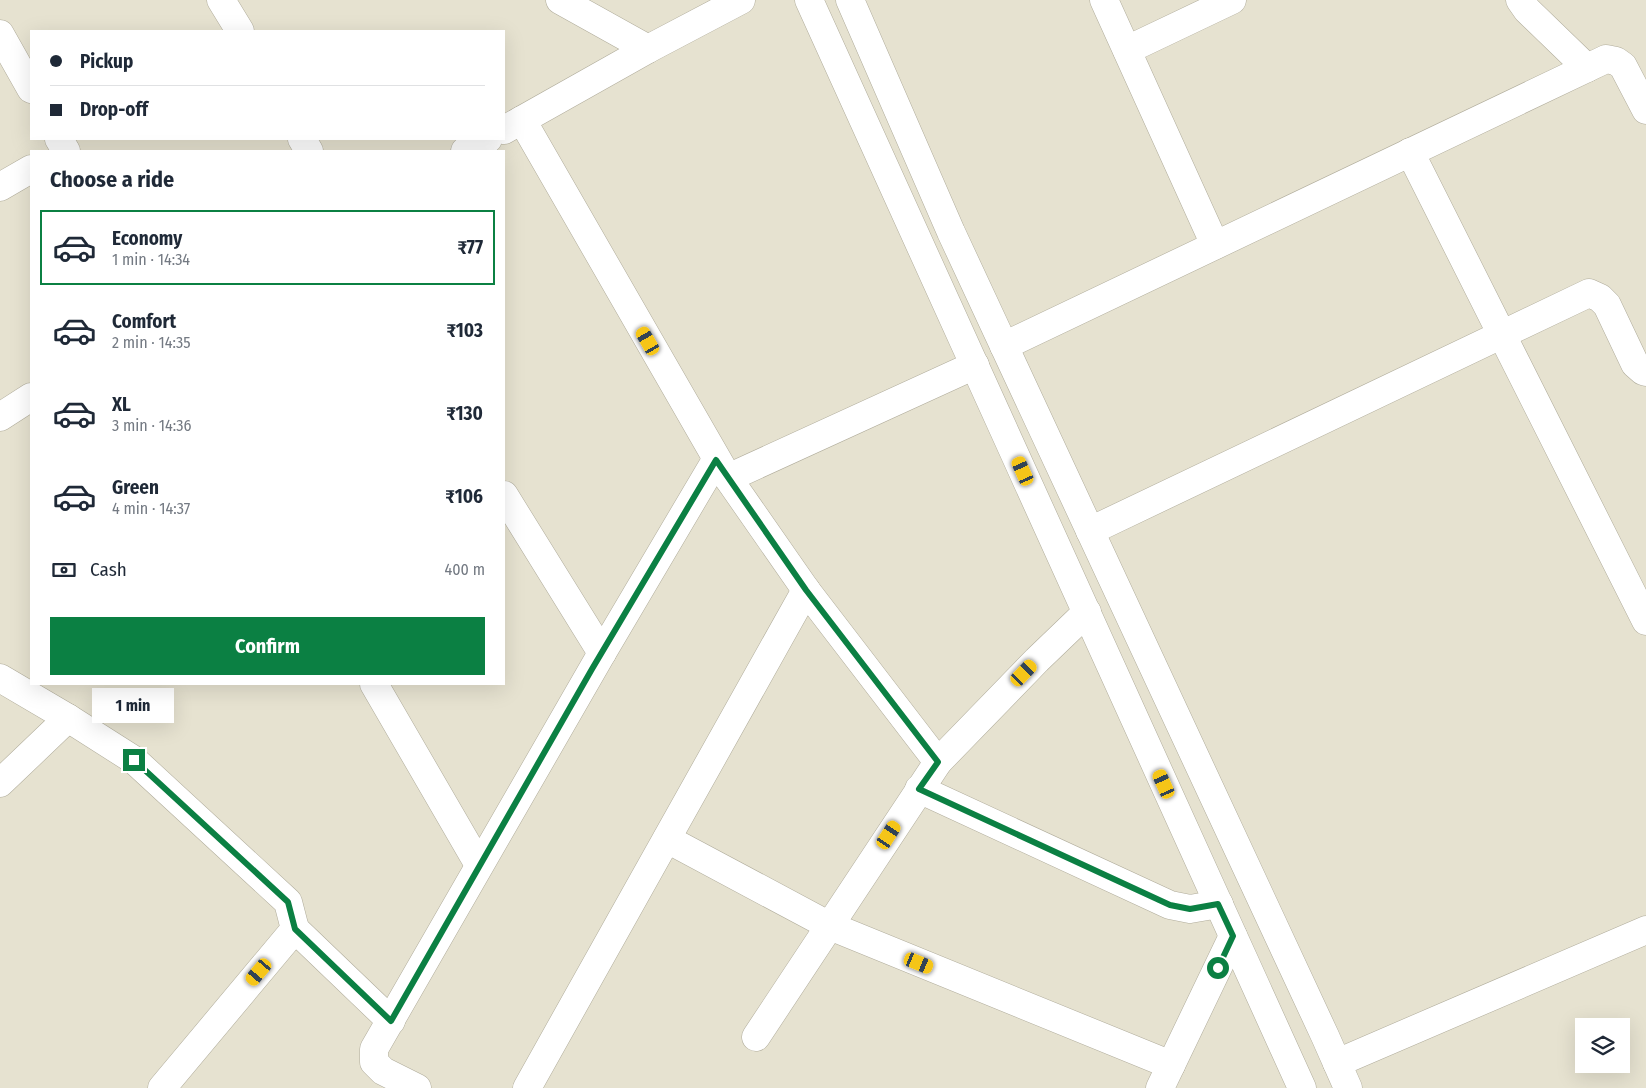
<!DOCTYPE html>
<html lang="en">
<head>
<meta charset="utf-8">
<style>
	:root { --surface:#fff; --page:#f6f6f7; --text:#1f2937; --muted:#747a83; --line:#e0e1e3; --accent:#0b8043 }
	body { margin:0; font-family:"Fira Sans Condensed",sans-serif; background:var(--page); color:var(--text); height:100vh; display:flex; flex-direction:column; font-size:19px; white-space:nowrap }
	* { box-sizing:border-box; margin:0 }
	p { font-size:16px; color:var(--muted) }
	.icon { flex:none; width:28px; height:28px; fill:none; stroke:currentColor; stroke-width:2; stroke-linecap:round; stroke-linejoin:round }
	.map { position:relative; flex:1; overflow:hidden }
	.sheet { position:absolute; left:30px; top:150px; width:475px; height:535px; display:flex; flex-direction:column; background:var(--surface); border-radius:0px; box-shadow:0 5px 20px #0002 }
	.sheet>* { flex:none }
	.top-card { position:absolute; left:30px; top:30px; width:475px; height:110px; border-radius:0px; box-shadow:0 5px 20px #0002; display:grid; align-content:center; height:110px; padding:0 20px; background:var(--surface) }
	.tools { position:absolute; left:1575px; top:1018px; display:grid; gap:10px }
	.tools a { display:grid; place-items:center; width:55px; height:55px; border-radius:0px; background:var(--surface); box-shadow:0 5px 20px #0002; font-size:25px }
	.end { position:absolute; width:22px; height:22px; margin:-11px; border:6px solid #0b8043; background:#fff; box-shadow:0 0 0 2px #fff }
	.from { border-radius:50% }
	.bubble { position:absolute; height:35px; border-radius:0px; background:var(--surface); box-shadow:0 5px 20px #0002; font-size:16px; font-weight:700; line-height:35px; text-align:center }
	.car { position:absolute; width:15px; height:30px; margin:-15px -8px; border-radius:6px; box-shadow:0 0 4px 1px #0007; background:linear-gradient(#f5c518 24%,#345 0 40%,#f5c518 0 76%,#345 0 86%,#f5c518 0) }
	.top-card b { display:flex; align-items:center; gap:18px; height:48px; font-size:19px }
	.top-card b+b { border-top:1px solid var(--line) }
	.top-card i { width:12px; height:12px; background:var(--text) }
	ul { padding:0; list-style:none }
	li { display:flex; align-items:center; gap:15px; height:75px; margin:0 10px 8px; padding:0 10px; border:2px solid transparent; border-radius:0px }
	li div { flex:1 }
	li b { display:block; font-size:19px }
	li em { font-style:normal; font-weight:700 }
	li.on { border-color:var(--accent) }
	li>.icon { width:45px; height:45px; stroke-width:1.5 }
	h2 { padding:0 20px; font-size:22px; line-height:60px }
	.pay { display:flex; align-items:center; gap:12px; height:55px; padding:0 20px; font-size:19px }
	.pay p { margin-inline-start:auto }
	.button { display:flex; gap:10px; margin-top:auto; padding:10px 20px }
	.button a { flex:1; height:58px; border-radius:0px; background:var(--accent); color:#fff; font-size:20px; font-weight:700; line-height:58px; text-align:center }
	.map>svg:first-child { display:block }
</style>
</head>
<body>
<div class="map">
<svg width="1646" height="1088" viewBox="0 0 1646 1088">
	<rect width="100%" height="100%" fill="#e6e2d0"/>
	<g fill="none" stroke-linecap="round" stroke-linejoin="round">
		<g stroke="#b0ac9b" stroke-width="29">
			<g id="minor">
				<path d="M221,0L240,31"/>
				<path d="M560,0L648,49"/>
				<path d="M809,0L1302,1088"/>
				<path d="M850,0L951,232L1325,1036L1348,1088"/>
				<path d="M1104,0L1215,245"/>
				<path d="M1520,0L1527,10L1587,68"/>
				<path d="M0,34L31,89"/>
				<path d="M1127,50L1232,0"/>
				<path d="M522,120L728,478L806,590L938,762"/>
				<path d="M504,130L648,49L741,0"/>
				<path d="M59,139L66,151"/>
				<path d="M302,139L309,151"/>
				<path d="M465,151L488,139"/>
				<path d="M1410,152L1646,621"/>
				<path d="M0,187L31,169"/>
				<path d="M1004,346L1606,59L1616,61L1623,66L1646,110"/>
				<path d="M0,417L31,397"/>
				<path d="M728,478L975,365"/>
				<path d="M504,495L602,653"/>
				<path d="M1090,531L1589,293L1600,298L1607,305L1635,364L1643,371L1646,372"/>
				<path d="M0,678L68,718L134,760L288,902L295,929L162,1088"/>
				<path d="M374,684L479,865"/>
				<path d="M0,783L68,718"/>
				<path d="M919,789L1170,905L1190,909L1219,904"/>
				<path d="M667,839L830,926L1171,1065"/>
				<path d="M295,929L391,1021"/>
				<path d="M756,1037L938,762L1037,660L1087,612"/>
				<path d="M1337,1063L1646,930"/>
				<path d="M417,1088L383,1071L374,1062V1049L602,653L716,460"/>
				<path d="M527,1088L806,590"/>
				<path d="M1160,1088L1233,936"/>
			</g>
		</g>
		<use href="#minor" stroke="#fff" stroke-width="28"/>
	</g>
	<g fill="none" stroke-linecap="round" stroke-linejoin="round">
		<path stroke="#0b8043" stroke-width="6" d="M134,760L288,902L295,929L391,1021L592,669L716,460L806,590L938,762L919,789L1170,905L1190,909L1218,904L1233,936L1218,968"/>
	</g>
</svg>
<div class="tools">
<a><svg class="icon" aria-label="layers" viewBox="0 0 24 24"><path d="M12 4l9 5-9 5-9-5zM3 14l9 5 9-5"/></svg></a>
</div>
<i class="end from" style="left:1218px;top:968px"></i>
<i class="end" style="left:134px;top:760px"></i>
<div class="bubble" style="left:92px;top:688px;width:82px">1 min</div>
<i class="car" style="left:648px;top:341px;rotate:330deg"></i>
<i class="car" style="left:1023px;top:471px;rotate:336deg"></i>
<i class="car" style="left:1024px;top:673px;rotate:44deg"></i>
<i class="car" style="left:1164px;top:784px;rotate:336deg"></i>
<i class="car" style="left:889px;top:835px;rotate:33deg"></i>
<i class="car" style="left:919px;top:963px;rotate:112deg"></i>
<i class="car" style="left:259px;top:972px;rotate:220deg"></i>
<div class="top-card">
<b><i class="from"></i>Pickup</b>
<b><i></i>Drop-off</b>
</div>
<section class="sheet">
<h2>Choose a ride</h2>
<ul>
<li class="on"><svg class="icon" aria-label="car" viewBox="0 0 24 24"><path d="M5 17H2v-5l4-1 3-4h7l3 4 3 1v5h-3M9 17h6M6 11h13"/><circle cx="7" cy="17" r="2"/><circle cx="17" cy="17" r="2"/></svg><div><b>Economy</b><p>1 min · 14:34</p></div><em>₹77</em></li>
<li><svg class="icon" aria-label="car" viewBox="0 0 24 24"><path d="M5 17H2v-5l4-1 3-4h7l3 4 3 1v5h-3M9 17h6M6 11h13"/><circle cx="7" cy="17" r="2"/><circle cx="17" cy="17" r="2"/></svg><div><b>Comfort</b><p>2 min · 14:35</p></div><em>₹103</em></li>
<li><svg class="icon" aria-label="car" viewBox="0 0 24 24"><path d="M5 17H2v-5l4-1 3-4h7l3 4 3 1v5h-3M9 17h6M6 11h13"/><circle cx="7" cy="17" r="2"/><circle cx="17" cy="17" r="2"/></svg><div><b>XL</b><p>3 min · 14:36</p></div><em>₹130</em></li>
<li><svg class="icon" aria-label="car" viewBox="0 0 24 24"><path d="M5 17H2v-5l4-1 3-4h7l3 4 3 1v5h-3M9 17h6M6 11h13"/><circle cx="7" cy="17" r="2"/><circle cx="17" cy="17" r="2"/></svg><div><b>Green</b><p>4 min · 14:37</p></div><em>₹106</em></li>
</ul>
<div class="pay"><svg class="icon" aria-label="cash" viewBox="0 0 24 24"><path d="M3 7h18v10H3z"/><circle cx="12" cy="12" r="2"/></svg>Cash<p>400 m</p></div>
<div class="button"><a>Confirm</a></div>
</section>
</div>
</body>
</html>
